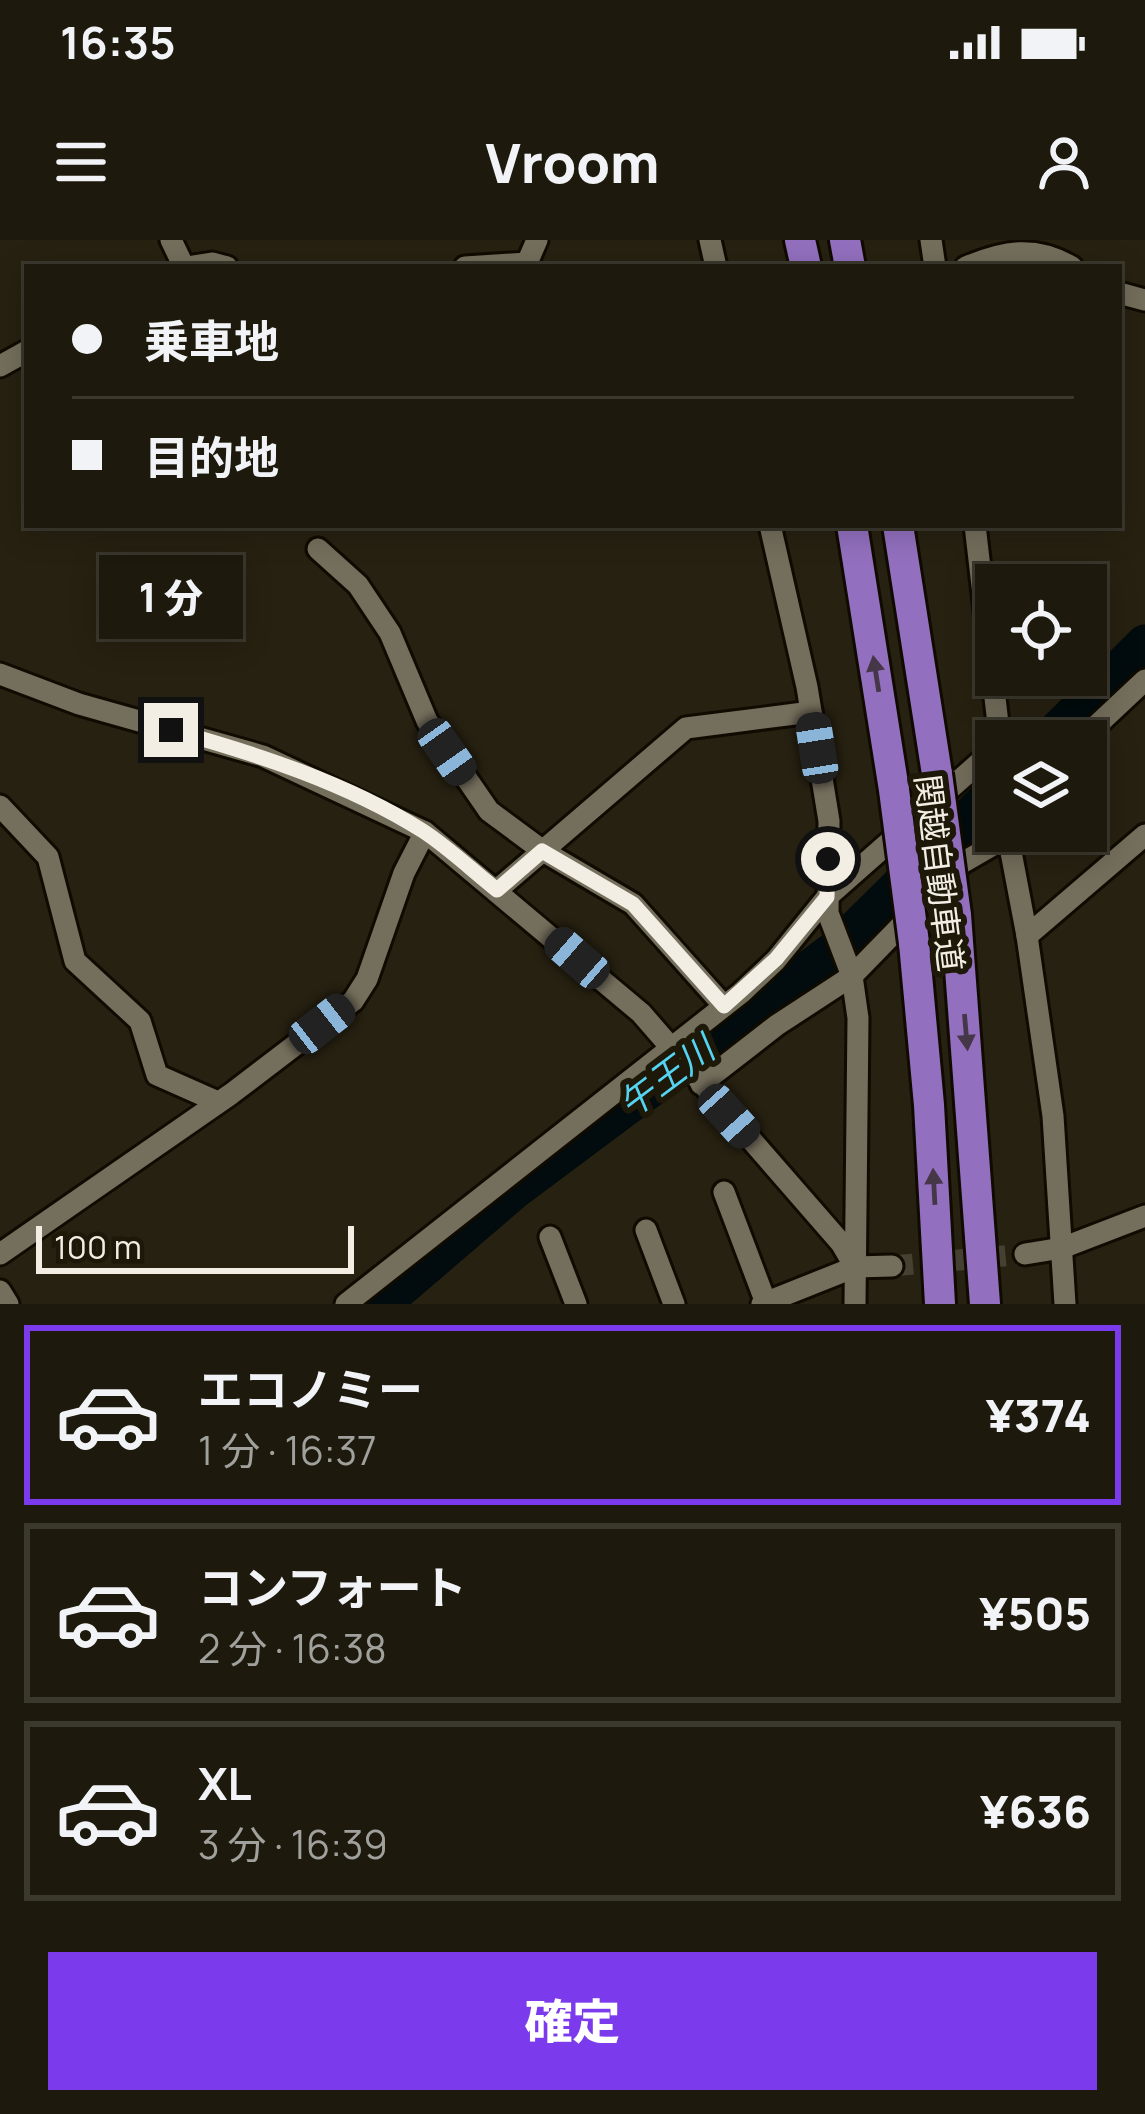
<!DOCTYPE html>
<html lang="ja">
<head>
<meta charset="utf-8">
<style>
	:root { --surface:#1d190d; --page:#252216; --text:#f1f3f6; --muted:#a0a09d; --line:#3b382e; --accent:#7c3aed }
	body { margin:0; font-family:Manrope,"Noto Sans JP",sans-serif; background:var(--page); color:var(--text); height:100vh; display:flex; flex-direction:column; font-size:45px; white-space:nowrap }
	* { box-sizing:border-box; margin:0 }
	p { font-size:39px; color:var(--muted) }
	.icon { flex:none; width:66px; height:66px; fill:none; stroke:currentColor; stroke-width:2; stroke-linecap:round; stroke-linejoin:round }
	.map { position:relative; height:1064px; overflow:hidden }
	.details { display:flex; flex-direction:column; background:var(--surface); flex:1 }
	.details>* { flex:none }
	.guide { position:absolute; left:24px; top:24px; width:1098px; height:264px; border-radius:0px; box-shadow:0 6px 30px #0003,0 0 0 3px var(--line); display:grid; align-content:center; height:264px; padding:0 48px; background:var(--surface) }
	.buttons { position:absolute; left:975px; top:324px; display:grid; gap:24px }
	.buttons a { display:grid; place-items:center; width:132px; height:132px; border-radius:0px; background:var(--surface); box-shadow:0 6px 30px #0003,0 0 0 3px var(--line); font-size:60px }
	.scale { position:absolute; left:36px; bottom:30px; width:318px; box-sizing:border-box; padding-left:12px; border:6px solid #f2eee4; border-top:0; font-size:33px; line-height:42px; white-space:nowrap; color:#f2eee4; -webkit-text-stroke:9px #1d1808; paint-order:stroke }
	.end { position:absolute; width:54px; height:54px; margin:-27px; border:15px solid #f2eee4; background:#111; box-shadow:0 0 0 6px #111 }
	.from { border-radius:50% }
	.bubble { position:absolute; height:84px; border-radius:0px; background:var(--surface); box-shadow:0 6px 30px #0003,0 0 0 3px var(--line); font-size:39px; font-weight:800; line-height:84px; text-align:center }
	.car { position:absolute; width:36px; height:72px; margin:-36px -18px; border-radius:15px; box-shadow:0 0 9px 3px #0007; background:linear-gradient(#222 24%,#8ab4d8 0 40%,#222 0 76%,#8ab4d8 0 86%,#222 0) }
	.guide b { display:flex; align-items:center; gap:42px; height:114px; font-size:45px }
	.guide b+b { border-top:3px solid var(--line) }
	.guide i { width:30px; height:30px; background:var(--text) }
	ul { padding:21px 0 0; list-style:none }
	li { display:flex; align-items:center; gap:36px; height:180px; margin:0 24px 18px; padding:0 24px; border:6px solid var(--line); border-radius:0px }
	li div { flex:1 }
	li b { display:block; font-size:45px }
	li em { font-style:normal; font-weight:800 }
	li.selected { border-color:var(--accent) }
	li>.icon { width:108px; height:108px; stroke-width:1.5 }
	.primary-button { display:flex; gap:24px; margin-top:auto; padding:24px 48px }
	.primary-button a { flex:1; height:138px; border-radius:0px; background:var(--accent); color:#fff; font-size:48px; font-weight:800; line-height:138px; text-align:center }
	.status { display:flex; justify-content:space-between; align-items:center; height:84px; padding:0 60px; background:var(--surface); direction:ltr }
	.status svg { height:33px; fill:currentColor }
	header { display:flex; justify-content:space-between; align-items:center; height:156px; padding:0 48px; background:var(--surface); font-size:54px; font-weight:800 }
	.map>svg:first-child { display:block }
</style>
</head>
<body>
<div class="status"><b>16:35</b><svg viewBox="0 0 49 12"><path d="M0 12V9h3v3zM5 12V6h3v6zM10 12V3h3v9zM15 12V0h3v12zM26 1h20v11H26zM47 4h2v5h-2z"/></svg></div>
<header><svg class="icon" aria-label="menu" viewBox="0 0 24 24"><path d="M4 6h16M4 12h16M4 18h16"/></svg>Vroom<svg class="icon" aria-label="person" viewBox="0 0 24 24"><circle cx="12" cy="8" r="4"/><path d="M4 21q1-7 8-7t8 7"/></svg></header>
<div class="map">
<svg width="1145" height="1064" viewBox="0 0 1145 1064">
	<rect width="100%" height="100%" fill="#272111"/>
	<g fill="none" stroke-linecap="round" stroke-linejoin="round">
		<g stroke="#020b0d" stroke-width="39">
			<path d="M1047,501L1145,404"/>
			<path d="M381,1064L515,949L834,711L996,551"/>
		</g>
		<path stroke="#454031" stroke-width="21" stroke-dasharray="21 10" stroke-linecap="butt" d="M892,1026L1025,1014"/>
		<g stroke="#100b01" stroke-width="27">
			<g id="minor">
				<path d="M171,0L184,27"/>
				<path d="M710,0L716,27"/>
				<path d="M931,0L935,27"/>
				<path d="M187,27L212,23L227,27"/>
				<path d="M465,27L527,23L537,0"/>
				<path d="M966,27C1004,11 1035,5 1072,27"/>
				<path d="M1119,53L1145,60"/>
				<path d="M0,126L27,111"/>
				<path d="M770,285L807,447L829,581L828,673L852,736L858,778L855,1064"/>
				<path d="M975,285L1000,501"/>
				<path d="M318,309L358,345L390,393L427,481L489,571L543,611L633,664L724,766"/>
				<path d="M0,434L79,464L263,516L425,592L641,773L841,1003L855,1027"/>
				<path d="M1080,501L1145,440"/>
				<path d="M0,566L48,617L75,721L140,781L157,835L218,862"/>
				<path d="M1007,591L1027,696L1053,876L1065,1064"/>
				<path d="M497,650L686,488L811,472"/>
				<path d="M1027,696L1145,595"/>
				<path d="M701,844L777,785L852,736L962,623L1007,597"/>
				<path d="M724,952L766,1063"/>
				<path d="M646,990L674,1064"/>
				<path d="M550,997L576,1064"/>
				<path d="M0,1014L231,854L353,761L367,739L404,633L425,592"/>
				<path d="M1025,1014L1062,1008L1145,976"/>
				<path d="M0,1051L8,1064"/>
				<path d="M346,1064L741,753L776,720L827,657L996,508"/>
				<path d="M762,1064L855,1027L892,1026"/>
			</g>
		</g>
		<g stroke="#100b01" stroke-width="36">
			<g id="highway">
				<path d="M800,0L806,27"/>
				<path d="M845,0L850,27"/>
				<path d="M852,285L894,550"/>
				<path d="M898,285L937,534"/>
				<path d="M956,675L985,1064"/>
				<path d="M914,703L929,865L940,1064"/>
			</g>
		</g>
		<use href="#minor" stroke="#746e5c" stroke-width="21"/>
		<use href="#highway" stroke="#9370bf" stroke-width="30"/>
		<g stroke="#100b01" stroke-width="36" stroke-linecap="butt">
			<g id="highway-bridge">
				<path d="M937,534L956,675"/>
				<path d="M894,550L914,703"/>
			</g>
		</g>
		<use href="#highway-bridge" stroke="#9370bf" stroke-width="30"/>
	</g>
	<defs><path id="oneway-solid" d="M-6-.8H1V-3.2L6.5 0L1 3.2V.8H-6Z" transform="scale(3)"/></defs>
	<g fill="#463748">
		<use href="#oneway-solid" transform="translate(876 434) rotate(-99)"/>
		<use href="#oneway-solid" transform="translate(966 792) rotate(85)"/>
		<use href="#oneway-solid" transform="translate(934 947) rotate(-93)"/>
	</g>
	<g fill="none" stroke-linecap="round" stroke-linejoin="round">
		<path stroke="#f2eee4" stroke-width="15" d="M171,490C257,514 347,543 423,591C449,608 473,631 497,650L542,611L633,664L724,766L776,719L827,657L828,619"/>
	</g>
	<g text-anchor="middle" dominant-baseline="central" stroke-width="12" stroke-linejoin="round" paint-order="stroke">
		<g font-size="33" fill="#f2eee4" stroke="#1d1808">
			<text transform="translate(940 633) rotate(83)">関越自動車道</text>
		</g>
		<g font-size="36" font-style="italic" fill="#54d4f2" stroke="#1d1808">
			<text transform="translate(666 836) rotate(-37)">午王川</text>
		</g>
	</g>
</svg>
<div class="buttons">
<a><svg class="icon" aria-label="locate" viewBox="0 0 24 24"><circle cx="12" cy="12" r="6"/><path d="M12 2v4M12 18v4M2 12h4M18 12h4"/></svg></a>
<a><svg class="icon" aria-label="layers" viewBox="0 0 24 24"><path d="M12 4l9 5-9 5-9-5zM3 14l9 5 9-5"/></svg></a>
</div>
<div class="scale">100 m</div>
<i class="end from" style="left:828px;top:619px"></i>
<i class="end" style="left:171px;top:490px"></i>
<div class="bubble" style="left:99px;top:315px;width:144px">1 分</div>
<i class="car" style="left:817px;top:508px;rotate:351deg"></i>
<i class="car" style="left:447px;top:512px;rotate:145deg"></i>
<i class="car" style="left:577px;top:718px;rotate:311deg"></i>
<i class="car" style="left:322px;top:784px;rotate:52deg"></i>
<i class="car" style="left:729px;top:876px;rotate:138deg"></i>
<div class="guide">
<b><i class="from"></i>乗車地</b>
<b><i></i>目的地</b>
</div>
</div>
<section class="details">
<ul>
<li class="selected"><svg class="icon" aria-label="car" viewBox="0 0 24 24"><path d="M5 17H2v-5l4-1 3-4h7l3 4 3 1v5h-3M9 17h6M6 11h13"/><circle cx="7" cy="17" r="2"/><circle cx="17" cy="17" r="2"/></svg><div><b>エコノミー</b><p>1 分 · 16:37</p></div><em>¥374</em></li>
<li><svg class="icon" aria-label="car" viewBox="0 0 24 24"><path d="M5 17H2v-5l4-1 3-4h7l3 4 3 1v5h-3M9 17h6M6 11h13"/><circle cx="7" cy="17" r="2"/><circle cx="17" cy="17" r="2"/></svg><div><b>コンフォート</b><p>2 分 · 16:38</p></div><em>¥505</em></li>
<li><svg class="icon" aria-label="car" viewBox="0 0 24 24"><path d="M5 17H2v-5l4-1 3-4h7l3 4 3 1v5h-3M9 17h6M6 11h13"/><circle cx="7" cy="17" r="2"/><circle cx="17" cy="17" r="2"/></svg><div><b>XL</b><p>3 分 · 16:39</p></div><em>¥636</em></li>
</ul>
<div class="primary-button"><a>確定</a></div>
</section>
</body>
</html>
